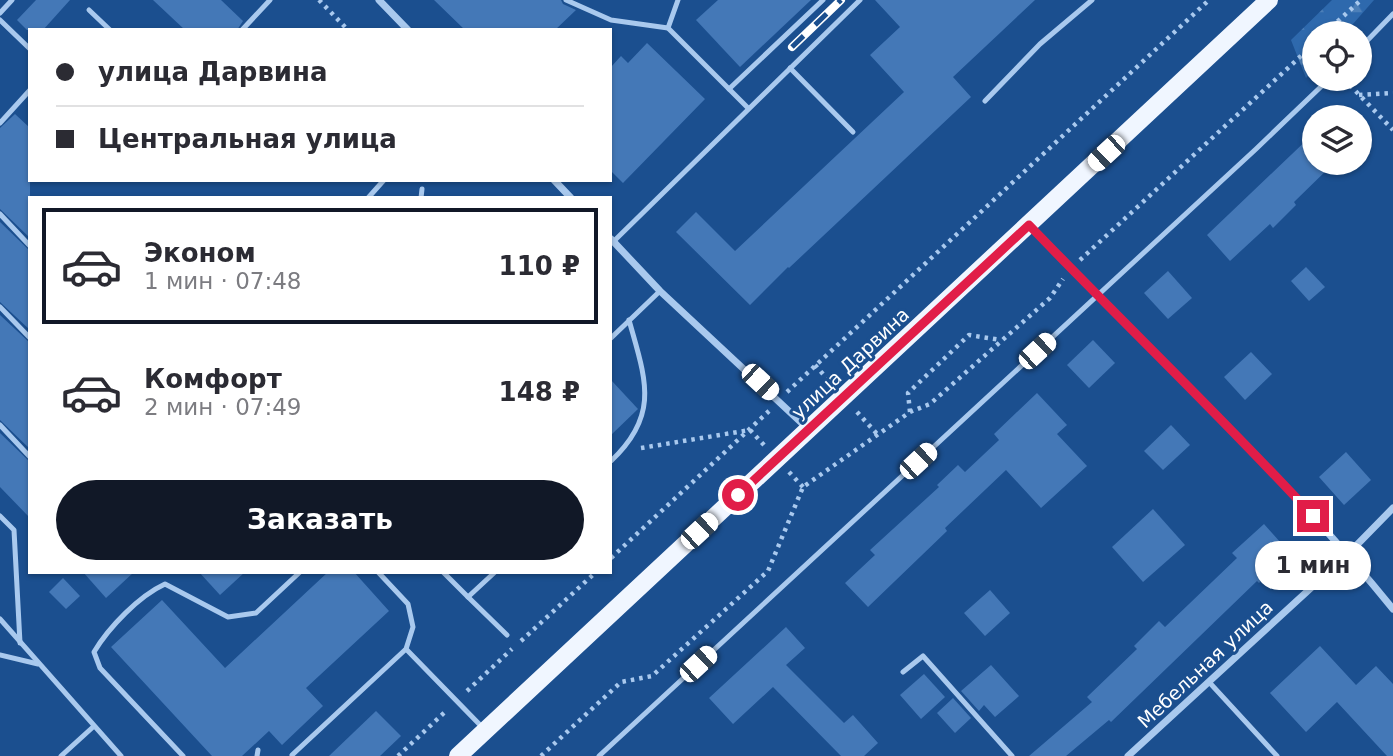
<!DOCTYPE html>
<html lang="ru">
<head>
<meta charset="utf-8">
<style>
	:root { --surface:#fff; --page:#f2f2f3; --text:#2b2b33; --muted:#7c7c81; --line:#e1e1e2; --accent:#111827 }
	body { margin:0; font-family:"DejaVu Sans",sans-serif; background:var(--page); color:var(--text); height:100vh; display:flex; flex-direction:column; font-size:26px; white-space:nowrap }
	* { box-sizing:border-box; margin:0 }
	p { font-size:23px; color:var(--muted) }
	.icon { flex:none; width:38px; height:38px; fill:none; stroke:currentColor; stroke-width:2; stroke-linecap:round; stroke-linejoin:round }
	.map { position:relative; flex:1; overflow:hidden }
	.drawer { position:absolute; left:28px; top:196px; width:584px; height:378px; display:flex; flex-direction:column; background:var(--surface); border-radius:0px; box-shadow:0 2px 5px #0004 }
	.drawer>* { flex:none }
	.guide { position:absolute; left:28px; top:28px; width:584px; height:154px; border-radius:0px; box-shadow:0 2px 5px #0004; display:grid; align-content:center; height:154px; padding:0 28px; background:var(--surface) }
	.controls { position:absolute; left:1302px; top:21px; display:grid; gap:14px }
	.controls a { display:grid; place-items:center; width:70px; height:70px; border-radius:50%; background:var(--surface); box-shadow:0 2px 5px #0004; font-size:35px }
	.end { position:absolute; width:32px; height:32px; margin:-16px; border:9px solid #e11d48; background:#fff; box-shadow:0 0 0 4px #fff }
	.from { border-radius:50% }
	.bubble { position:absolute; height:49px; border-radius:24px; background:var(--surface); box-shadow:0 2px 5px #0004; font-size:23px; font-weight:800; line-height:49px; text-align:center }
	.car { position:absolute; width:21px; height:42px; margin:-21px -10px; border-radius:9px; box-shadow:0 0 5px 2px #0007; background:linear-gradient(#fff 24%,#345 0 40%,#fff 0 76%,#345 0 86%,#fff 0) }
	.guide b { display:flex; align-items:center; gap:24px; height:66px; font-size:26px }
	.guide b+b { border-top:2px solid var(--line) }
	.guide i { width:18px; height:18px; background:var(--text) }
	ul { padding:12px 0 0; list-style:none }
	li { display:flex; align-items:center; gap:21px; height:116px; margin:0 14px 10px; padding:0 14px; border:4px solid transparent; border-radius:0px }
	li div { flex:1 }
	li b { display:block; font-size:26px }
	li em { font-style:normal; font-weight:800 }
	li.selected { border-color:var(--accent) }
	li>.icon { width:63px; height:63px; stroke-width:1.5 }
	.action { display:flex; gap:14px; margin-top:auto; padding:14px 28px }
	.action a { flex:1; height:80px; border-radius:42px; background:var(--accent); color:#fff; font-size:28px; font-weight:800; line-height:80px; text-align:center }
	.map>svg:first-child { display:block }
</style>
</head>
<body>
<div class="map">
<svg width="1393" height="756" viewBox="0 0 1393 756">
	<defs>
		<pattern id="forest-firs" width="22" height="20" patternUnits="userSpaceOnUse" patternTransform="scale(1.75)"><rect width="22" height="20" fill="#2e69ad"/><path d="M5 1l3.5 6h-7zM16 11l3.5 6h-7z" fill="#4d80b9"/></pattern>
	</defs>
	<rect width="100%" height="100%" fill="#1b4f8f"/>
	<path fill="url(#forest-firs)" d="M1332,0H1374L1345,33H1314V69L1306,78L1291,40Z"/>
	<g fill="#4478b7">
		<path d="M36,0H70L43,30H27L17,20Z"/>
		<path d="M153,0H221L243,21L237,30H185Z"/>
		<path d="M434,0H561L563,4L576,10L555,30H465Z"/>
		<path d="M718,0H811L740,67L696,20Z"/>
		<path d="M875,0H1035L953,77L971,97L789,268L788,267L750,305L676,232L696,212L735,251L904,92L870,55L900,27Z"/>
		<path d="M647,43L705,99L623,183L611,171V67L621,56L628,63Z"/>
		<path d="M15,114L30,128V238L0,209V128Z"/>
		<path d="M1314,133V163H1334L1294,202L1296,205L1273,228L1270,224L1230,261L1207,235Z"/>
		<path d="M0,222L30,251V330L0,302Z"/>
		<path d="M1306,267L1325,287L1309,301L1291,281Z"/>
		<path d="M1168,271L1192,298L1168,319L1144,293Z"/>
		<path d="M0,315L30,343V449L0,420Z"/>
		<path d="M1093,340L1115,363L1089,388L1067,365Z"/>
		<path d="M1251,352L1272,374L1245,400L1224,377Z"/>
		<path d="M611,380L638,409L611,435Z"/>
		<path d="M1037,393L1067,425L1057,434L1087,466L1041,508L1006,470L945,528L947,531L868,607L845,583L875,555L870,550L939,487L937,485L958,465L965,472L999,440L994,434Z"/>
		<path d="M1171,425L1190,445L1163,470L1144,451Z"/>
		<path d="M0,433L30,462V518L0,487Z"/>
		<path d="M1346,452L1371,480L1344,505L1319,477Z"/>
		<path d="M1153,509L1185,545L1143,582L1112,547Z"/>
		<path d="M1264,524L1290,553L1259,583L1257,581L1111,722L1109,720L1066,756H1029L1092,702L1087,697L1137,649L1134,646L1159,621L1165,627L1237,558L1232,553Z"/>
		<path d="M83,572H134L106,598Z"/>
		<path d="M199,572H245L220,595Z"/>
		<path d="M328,572H354L389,611L306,688L323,706L282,745L269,731L242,756H212L111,647L162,600L225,668Z"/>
		<path d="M63,578L80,596L66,609L49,592Z"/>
		<path d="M990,590L1010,613L985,636L964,613Z"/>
		<path d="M786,627L805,648L786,665L844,723L853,715L878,743L864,756H841L773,687L733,724L709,698Z"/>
		<path d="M1320,646L1356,685L1376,666L1393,684V756H1387L1337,702L1306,732L1270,693Z"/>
		<path d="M991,665L1019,696L995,717L984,705L979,711L961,691Z"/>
		<path d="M924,674L945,697L921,719L900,695Z"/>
		<path d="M953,698L971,718L955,733L937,713Z"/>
		<path d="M376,711L401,736L380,756H329Z"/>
	</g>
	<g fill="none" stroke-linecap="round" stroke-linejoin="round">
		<g stroke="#a9c9ee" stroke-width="4.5" stroke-dasharray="3.5 5" stroke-linecap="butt">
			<path d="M319,0L348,30"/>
			<path d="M1325,33L1361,0"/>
			<path d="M1344,79L1393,130"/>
			<path d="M1359,95L1393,93"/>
			<path d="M1080,260L1314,44"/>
			<path d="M815,365L830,382"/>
			<path d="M787,392L1209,0"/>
			<path d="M857,412L878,435"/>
			<path d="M910,412L908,393L969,335L1001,340"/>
			<path d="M641,448L750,430L764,445"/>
			<path d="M789,472L803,487"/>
			<path d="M611,558L769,411"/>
			<path d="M521,641L596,572"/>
			<path d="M467,691L512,649"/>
			<path d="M398,756L446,711"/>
			<path d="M541,756L621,682L652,676L768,571L803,487L910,412L930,404L1050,298L1063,279"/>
		</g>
		<g stroke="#a9c9ee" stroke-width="5">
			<path d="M566,0L611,20L668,28"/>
			<path d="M678,0L668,28L748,108"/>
			<path d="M89,10L110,30"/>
			<path d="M0,13L12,0"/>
			<path d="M0,20L30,49"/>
			<path d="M242,30L270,0"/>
			<path d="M1360,48L1393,14"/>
			<path d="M790,68L853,132"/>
			<path d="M729,89L823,0"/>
			<path d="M985,101L1040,44L1092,0"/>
			<path d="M0,123L30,90"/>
			<path d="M368,198L384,180"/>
			<path d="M421,198L422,189"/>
			<path d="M0,214L30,246"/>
			<path d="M613,242L860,0"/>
			<path d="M0,307L30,338"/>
			<path d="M611,338L660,291"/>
			<path d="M0,425L30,457"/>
			<path d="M611,461C661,414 645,378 629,320"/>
			<path d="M0,516L14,530L20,643"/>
			<path d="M443,572L468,597L495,572"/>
			<path d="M468,597L507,635"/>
			<path d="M0,619L121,756"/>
			<path d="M406,649L483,728"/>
			<path d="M0,655L38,664"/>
			<path d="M903,672L923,656L1012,756"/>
			<path d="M1209,682L1277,756"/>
			<path d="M292,755L406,649L413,627L408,604L378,572"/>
			<path d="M61,756L93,727"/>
			<path d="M183,756L100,668L94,652C109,627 139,596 165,584L228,617L256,613L300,572"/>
			<path d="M257,756L258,750"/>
			<path d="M599,756L1256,149L1329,79"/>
		</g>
		<g stroke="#a9c9ee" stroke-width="7">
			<path d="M379,0L408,30"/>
			<path d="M554,180L571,198"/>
			<path d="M1029,225C1151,353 1282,472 1393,609"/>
			<path d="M611,239L660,291L807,428"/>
			<path d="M1128,756L1348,554L1393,508"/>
		</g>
		<path stroke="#f0f6ff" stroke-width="18" d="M458,756L1269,0"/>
		<g stroke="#fff" stroke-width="8">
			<path id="rail" d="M792,47L841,0"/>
		</g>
		<use href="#rail" stroke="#1b4f8f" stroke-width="5" stroke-dasharray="16" stroke-linecap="butt"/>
	</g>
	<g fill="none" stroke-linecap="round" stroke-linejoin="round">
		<path stroke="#e11d48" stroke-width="9" d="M738,495L1029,225C1123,323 1221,416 1313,516"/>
	</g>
	<g text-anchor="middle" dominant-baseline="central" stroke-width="6" stroke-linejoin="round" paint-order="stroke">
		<g font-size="19" fill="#fff" stroke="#1b4f8f">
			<text transform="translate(850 363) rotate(-43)">улица Дарвина</text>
			<text transform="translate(1205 664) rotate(-43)">Мебельная улица</text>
		</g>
	</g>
</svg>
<div class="controls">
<a><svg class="icon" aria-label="locate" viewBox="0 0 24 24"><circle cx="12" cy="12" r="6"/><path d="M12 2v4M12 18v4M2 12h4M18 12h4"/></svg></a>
<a><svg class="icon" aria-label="layers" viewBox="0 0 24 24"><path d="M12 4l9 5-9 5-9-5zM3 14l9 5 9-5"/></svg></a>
</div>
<i class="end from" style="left:738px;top:495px"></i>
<i class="end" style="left:1313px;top:516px"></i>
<div class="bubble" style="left:1255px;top:541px;width:116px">1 мин</div>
<i class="car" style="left:1106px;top:153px;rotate:227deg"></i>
<i class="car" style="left:1037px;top:351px;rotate:47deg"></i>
<i class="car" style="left:760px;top:382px;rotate:133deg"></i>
<i class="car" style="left:918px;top:461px;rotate:47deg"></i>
<i class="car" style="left:699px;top:531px;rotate:47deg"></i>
<i class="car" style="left:698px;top:664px;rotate:47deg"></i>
<div class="guide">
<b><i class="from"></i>улица Дарвина</b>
<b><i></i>Центральная улица</b>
</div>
<section class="drawer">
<ul>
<li class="selected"><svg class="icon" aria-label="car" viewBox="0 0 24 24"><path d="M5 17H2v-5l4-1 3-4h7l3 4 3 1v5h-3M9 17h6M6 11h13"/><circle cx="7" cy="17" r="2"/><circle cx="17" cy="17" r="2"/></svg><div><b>Эконом</b><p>1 мин · 07:48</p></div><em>110 ₽</em></li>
<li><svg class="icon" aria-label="car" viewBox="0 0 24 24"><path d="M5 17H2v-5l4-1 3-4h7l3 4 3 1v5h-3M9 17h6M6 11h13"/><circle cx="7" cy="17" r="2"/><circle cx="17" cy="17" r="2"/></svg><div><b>Комфорт</b><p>2 мин · 07:49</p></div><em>148 ₽</em></li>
</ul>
<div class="action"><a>Заказать</a></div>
</section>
</div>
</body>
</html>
